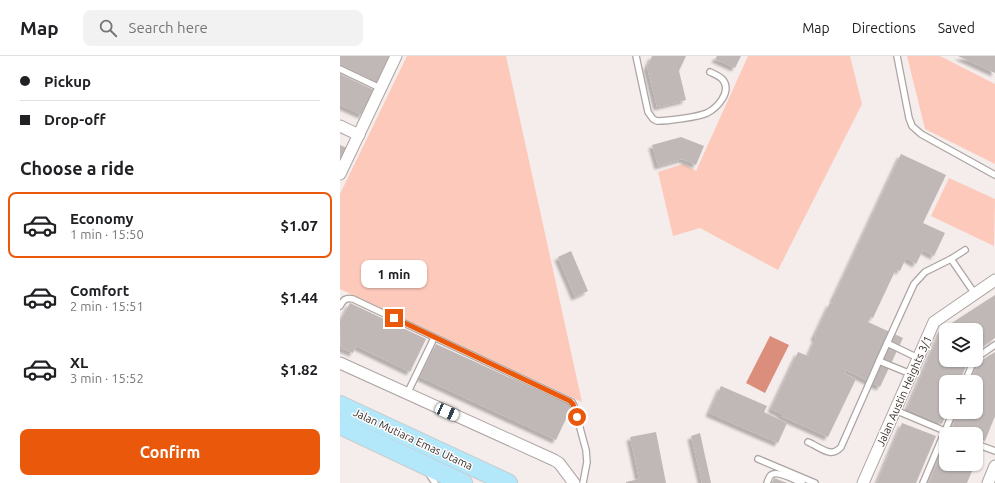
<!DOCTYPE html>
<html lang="en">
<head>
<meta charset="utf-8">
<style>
	:root { --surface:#fff; --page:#f2f2f2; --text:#202124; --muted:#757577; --line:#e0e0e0; --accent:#ea580c }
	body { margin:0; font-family:Ubuntu,sans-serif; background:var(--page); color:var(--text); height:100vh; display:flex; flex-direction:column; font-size:15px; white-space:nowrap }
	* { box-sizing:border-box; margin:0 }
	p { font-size:13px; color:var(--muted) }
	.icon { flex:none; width:22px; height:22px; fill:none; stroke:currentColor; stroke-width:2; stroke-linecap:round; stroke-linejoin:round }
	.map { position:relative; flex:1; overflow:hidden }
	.panel { display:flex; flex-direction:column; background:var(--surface); width:340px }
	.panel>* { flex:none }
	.top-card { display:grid; align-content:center; height:88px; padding:0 20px; background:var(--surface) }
	.buttons { position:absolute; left:599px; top:267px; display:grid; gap:8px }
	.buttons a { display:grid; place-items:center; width:44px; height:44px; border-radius:8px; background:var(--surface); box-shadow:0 1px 3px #0004; font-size:20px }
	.end { position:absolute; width:18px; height:18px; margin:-9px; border:5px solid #ea580c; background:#fff; box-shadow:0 0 0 2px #fff }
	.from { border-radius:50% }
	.bubble { position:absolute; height:28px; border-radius:8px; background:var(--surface); box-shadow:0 1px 3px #0004; font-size:13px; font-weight:600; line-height:28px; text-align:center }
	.car { position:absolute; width:12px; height:24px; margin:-12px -6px; border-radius:5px; box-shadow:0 0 3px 1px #0007; background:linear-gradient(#fff 24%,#345 0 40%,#fff 0 76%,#345 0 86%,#fff 0) }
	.top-card b { display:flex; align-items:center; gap:14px; height:38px; font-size:15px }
	.top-card b+b { border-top:1px solid var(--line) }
	.top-card i { width:10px; height:10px; background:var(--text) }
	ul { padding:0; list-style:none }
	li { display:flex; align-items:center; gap:12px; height:66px; margin:0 8px 6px; padding:0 12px; border:2px solid transparent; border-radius:8px }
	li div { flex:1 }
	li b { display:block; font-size:15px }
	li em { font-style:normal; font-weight:600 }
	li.selected { border-color:var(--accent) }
	li>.icon { width:36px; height:36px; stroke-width:1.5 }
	h2 { padding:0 20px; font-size:18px; line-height:48px }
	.action { display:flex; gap:8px; margin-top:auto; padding:8px 20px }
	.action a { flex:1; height:46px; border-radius:8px; background:var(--accent); color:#fff; font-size:16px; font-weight:600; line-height:46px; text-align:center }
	header { display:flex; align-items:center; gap:24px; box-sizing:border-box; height:56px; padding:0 20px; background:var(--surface); border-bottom:1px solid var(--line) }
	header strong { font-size:19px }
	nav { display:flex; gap:22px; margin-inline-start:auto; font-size:14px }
	.search { width:280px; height:36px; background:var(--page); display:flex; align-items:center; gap:10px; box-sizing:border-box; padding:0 14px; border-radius:8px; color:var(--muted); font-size:15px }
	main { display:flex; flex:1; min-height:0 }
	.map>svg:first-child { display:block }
</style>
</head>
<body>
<header>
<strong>Map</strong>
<div class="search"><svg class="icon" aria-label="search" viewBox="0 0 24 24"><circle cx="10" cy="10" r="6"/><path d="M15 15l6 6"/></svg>Search here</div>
<nav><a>Map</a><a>Directions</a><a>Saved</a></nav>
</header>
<main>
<section class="panel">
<div class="top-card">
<b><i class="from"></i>Pickup</b>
<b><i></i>Drop-off</b>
</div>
<h2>Choose a ride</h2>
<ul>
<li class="selected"><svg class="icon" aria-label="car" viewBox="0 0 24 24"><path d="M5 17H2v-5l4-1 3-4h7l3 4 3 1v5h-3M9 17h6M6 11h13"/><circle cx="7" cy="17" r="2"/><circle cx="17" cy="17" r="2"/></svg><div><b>Economy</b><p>1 min · 15:50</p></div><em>$1.07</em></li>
<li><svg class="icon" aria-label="car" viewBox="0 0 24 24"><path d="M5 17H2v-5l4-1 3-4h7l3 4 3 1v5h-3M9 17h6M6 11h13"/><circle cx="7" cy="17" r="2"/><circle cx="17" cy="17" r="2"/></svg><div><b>Comfort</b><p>2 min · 15:51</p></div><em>$1.44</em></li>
<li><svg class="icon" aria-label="car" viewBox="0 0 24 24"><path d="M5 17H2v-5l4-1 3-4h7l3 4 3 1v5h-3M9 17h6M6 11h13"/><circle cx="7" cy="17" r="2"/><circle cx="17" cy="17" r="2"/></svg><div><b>XL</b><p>3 min · 15:52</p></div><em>$1.82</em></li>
</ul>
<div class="action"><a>Confirm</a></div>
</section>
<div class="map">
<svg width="655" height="427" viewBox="0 0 655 427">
	<defs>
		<filter id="shadow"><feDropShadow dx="-3.5" dy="3.5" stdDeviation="1" flood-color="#0004"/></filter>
	</defs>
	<rect width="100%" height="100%" fill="#f5edeb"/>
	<g fill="#fdc9bb">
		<path d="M67,0H166L242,346L0,233V138Z"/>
		<path d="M408,0H510L522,48L438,214L360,172L333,180L318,116L343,108L356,115Z"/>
		<path d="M567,0H600L655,28V108L585,73Z"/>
		<path d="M609,122L655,143L654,190L591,160Z"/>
	</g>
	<path fill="#da8e7b" d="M430,280L449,289L425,337L406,327Z"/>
	<g fill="#bfb8b6" filter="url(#shadow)">
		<path d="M0,0H48L51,1L38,27L0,8Z"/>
		<path d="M312,0H346L339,15L346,44L317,51L307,11Z"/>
		<path d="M377,0H401L395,12L375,3Z"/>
		<path d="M618,0H655V17Z"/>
		<path d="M0,18L34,34L22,59L0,49Z"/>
		<path d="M341,81L364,90L356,109L342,103L318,110L312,89Z"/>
		<path d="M0,89L7,92L0,106Z"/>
		<path d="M561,98L606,119L583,167L605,177L594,200L583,194L576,208L566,202L560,215L556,213L533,262L531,261L528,266L563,282L540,331L506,314L504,317L516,323L488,381L441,360V358L431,353L458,296L468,300L476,282L474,281L490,247L492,248L494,244L493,243Z"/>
		<path d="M231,195L248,235L235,241L218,201Z"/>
		<path d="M655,239V282L636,295V274H606V304H629L619,326H606L607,356L602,368L567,353L601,274Z"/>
		<path d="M10,247L86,283L70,316L16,290L13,297L1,292L0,266Z"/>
		<path d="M96,288L232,350L216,384L80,321Z"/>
		<path d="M655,296V360L645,385L636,381V378H628L612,371L618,356H636V326H631L639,306Z"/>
		<path d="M381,330L427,350L424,356L447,367L438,387L369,357Z"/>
		<path d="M562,367L596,380L587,401L576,427H537Z"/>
		<path d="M316,376L326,427H286V426L299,423L290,381Z"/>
		<path d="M360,377L371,427H362L351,380Z"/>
		<path d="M606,386V408H635L627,427H589Z"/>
		<path d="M434,422L447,427H432Z"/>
	</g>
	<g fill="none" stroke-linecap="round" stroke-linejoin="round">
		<g stroke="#aca4a2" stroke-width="8">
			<g id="service">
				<path d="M296,0L308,56L313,63L317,65C328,65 358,61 367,57C377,52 392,36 383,24C380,20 374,18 370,16"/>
				<path d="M557,0L569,62L572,70L581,78L655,119"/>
				<path d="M0,13L40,32"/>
				<path d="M611,203L635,238"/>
				<path d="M0,250C3,244 6,241 13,243L232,346L234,350L246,394L247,406L243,427"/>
				<path d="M547,287L578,302"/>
				<path d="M636,302L655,289"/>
				<path d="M539,305L574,228L585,216L611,203L625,194"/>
				<path d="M625,326L634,304"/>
				<path d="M67,338L94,282"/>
				<path d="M555,354L612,378"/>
				<path d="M468,386C480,391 491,403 501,391L539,305L571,318"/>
				<path d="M636,388L655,395"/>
				<path d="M418,403L475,427"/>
				<path d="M89,418L95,427"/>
				<path d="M427,427C428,424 429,421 431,419C437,414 455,424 462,427"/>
				<path d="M583,427L613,356"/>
			</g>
		</g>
		<g stroke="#aca4a2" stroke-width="13">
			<g id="minor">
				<path d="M0,70L19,79"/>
				<path d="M0,118L56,0"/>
				<path d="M0,307L214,404L219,407L234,427"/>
				<path d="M523,427L594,266L655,224"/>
				<path d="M648,427L655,410"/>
			</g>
		</g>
		<g stroke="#cac9c9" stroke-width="20">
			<g id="primary">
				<path d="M0,349L168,427"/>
				<path d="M0,369L123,427"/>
			</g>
		</g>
		<use href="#service" stroke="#fff" stroke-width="5.5"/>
		<use href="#minor" stroke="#fff" stroke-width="11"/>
		<use href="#primary" stroke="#b2e8fa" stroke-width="18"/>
	</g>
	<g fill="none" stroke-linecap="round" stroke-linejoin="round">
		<path stroke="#ea580c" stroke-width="5" d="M54,262L230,345L233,348L237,361"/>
	</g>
	<g text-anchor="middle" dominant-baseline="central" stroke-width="3" stroke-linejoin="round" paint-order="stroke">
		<g font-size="11" fill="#343131" stroke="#fffcfb">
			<text transform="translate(564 335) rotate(-66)">Jalan Austin Heights 3/1</text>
			<text transform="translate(73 383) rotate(25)">Jalan Mutiara Emas Utama</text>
		</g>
	</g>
</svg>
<div class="buttons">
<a><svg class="icon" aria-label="layers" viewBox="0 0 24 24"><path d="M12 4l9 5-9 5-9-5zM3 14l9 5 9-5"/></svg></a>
<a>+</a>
<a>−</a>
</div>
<i class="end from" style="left:237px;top:361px"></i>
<i class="end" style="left:54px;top:262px"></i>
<div class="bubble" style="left:21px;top:204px;width:66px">1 min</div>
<i class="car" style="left:107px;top:356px;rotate:114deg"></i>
</div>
</main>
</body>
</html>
